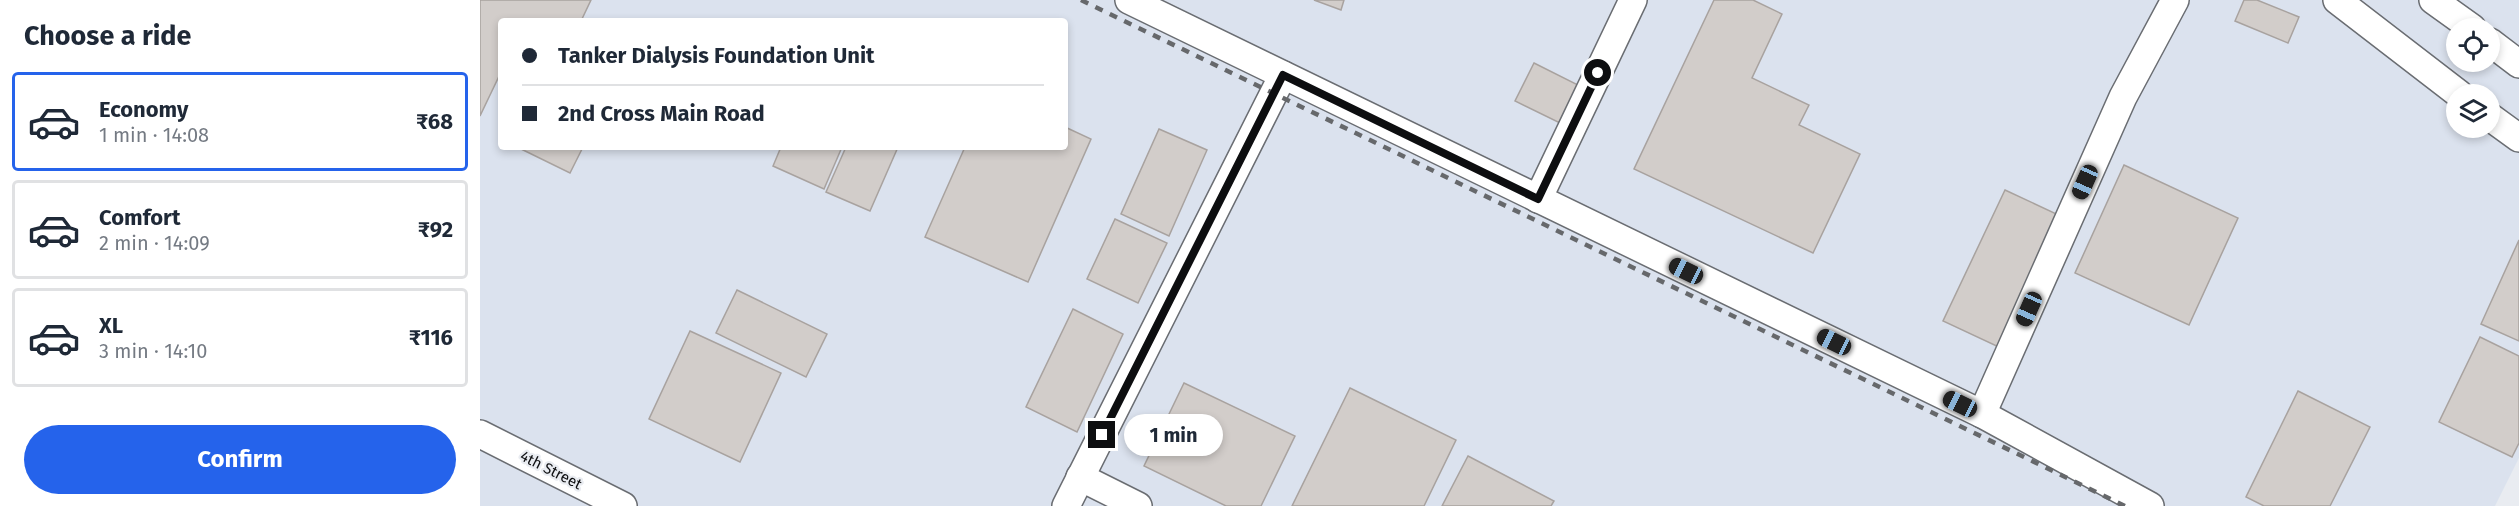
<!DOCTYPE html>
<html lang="en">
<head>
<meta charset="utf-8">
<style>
	:root { --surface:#fff; --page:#f6f6f7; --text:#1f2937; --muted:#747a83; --line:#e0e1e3; --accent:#2563eb }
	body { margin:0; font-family:"Fira Sans",sans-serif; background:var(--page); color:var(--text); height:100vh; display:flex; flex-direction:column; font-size:22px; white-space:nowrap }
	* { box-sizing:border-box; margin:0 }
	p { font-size:20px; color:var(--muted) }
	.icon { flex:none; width:33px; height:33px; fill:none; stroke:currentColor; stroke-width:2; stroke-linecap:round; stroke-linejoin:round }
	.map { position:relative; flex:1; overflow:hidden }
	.details { display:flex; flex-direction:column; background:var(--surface); width:480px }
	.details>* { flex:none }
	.top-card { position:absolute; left:18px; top:18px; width:570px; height:132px; border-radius:6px; box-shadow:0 3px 9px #0003; display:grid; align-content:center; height:132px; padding:0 24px; background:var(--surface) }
	.buttons { position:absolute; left:1966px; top:18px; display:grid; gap:12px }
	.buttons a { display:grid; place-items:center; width:54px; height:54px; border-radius:50%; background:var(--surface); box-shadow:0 3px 9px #0003; font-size:30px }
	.end { position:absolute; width:27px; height:27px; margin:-14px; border:8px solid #0d0e10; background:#fff; box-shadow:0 0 0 3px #fff }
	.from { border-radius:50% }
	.bubble { position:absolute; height:42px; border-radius:21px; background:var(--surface); box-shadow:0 3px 9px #0003; font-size:20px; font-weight:700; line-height:42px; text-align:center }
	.car { position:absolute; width:18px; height:36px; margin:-18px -9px; border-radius:8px; box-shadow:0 0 4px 2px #0007; background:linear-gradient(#222 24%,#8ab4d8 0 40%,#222 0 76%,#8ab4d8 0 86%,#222 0) }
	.top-card b { display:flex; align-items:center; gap:21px; height:57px; font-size:22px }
	.top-card b+b { border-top:2px solid var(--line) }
	.top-card i { width:15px; height:15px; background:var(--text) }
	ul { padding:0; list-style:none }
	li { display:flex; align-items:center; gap:18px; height:99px; margin:0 12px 9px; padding:0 12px; border:3px solid var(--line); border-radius:6px }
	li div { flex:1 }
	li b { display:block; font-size:22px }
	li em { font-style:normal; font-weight:700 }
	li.active { border-color:var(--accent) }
	li>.icon { width:54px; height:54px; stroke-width:1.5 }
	h2 { padding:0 24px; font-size:27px; line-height:72px }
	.cta { display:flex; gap:12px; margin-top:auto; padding:12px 24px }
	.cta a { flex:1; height:69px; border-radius:36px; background:var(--accent); color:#fff; font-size:24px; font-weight:700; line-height:69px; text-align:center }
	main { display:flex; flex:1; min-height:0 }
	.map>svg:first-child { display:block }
</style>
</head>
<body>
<main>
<section class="details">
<h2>Choose a ride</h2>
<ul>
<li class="active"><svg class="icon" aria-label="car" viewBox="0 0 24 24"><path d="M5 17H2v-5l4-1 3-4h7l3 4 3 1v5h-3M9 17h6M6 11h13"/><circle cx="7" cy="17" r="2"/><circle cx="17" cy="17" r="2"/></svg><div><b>Economy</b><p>1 min · 14:08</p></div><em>₹68</em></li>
<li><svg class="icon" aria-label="car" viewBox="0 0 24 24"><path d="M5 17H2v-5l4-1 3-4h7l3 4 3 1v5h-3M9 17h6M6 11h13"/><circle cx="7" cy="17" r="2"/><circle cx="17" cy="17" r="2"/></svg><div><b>Comfort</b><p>2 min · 14:09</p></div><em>₹92</em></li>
<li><svg class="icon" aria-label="car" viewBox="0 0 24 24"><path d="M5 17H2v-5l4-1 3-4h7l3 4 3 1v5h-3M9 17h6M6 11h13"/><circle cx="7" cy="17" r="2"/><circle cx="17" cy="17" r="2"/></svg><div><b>XL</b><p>3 min · 14:10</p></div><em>₹116</em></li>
</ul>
<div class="cta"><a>Confirm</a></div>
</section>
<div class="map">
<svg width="2039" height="506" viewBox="0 0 2039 506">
	<rect width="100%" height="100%" fill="#e9ecf1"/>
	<path fill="#dbe2ee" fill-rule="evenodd" d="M0,0H2039V458L2015,506H0ZM21,21H585V147H21ZM1977,28H2010V62H1977ZM1977,94H2010V128H1977Z"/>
	<g fill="#d2cdca" stroke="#a8a29f" stroke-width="1.5">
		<path d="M0,0H111L101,21H21V72L0,116Z"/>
		<path d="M834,0H864L861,10Z"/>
		<path d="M1234,0H1273L1302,14L1272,78L1329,105L1319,125L1380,154L1333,253L1154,169Z"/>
		<path d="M1764,0H1777L1819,17L1808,43L1755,21Z"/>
		<path d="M1054,63L1098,85L1080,123L1035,101Z"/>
		<path d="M585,127L611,139L548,282L445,237L485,147H585Z"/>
		<path d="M679,129L727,150L689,236L641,214Z"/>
		<path d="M37,147H103L90,173Z"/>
		<path d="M301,147H362L344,189L293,166Z"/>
		<path d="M366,147H418L390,211L346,192Z"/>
		<path d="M1644,165L1758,218L1709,325L1595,273Z"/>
		<path d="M1525,190L1585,218L1523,349L1463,321Z"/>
		<path d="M635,219L687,243L658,303L607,279Z"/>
		<path d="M2039,240V341L2001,324Z"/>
		<path d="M257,290L347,334L326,377L236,333Z"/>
		<path d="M593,309L643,334L597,432L546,407Z"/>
		<path d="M210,331L301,373L260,462L169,419Z"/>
		<path d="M2000,337L2039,356V443L2032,457L1959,422Z"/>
		<path d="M704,383L815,436L781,506H746L664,466Z"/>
		<path d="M870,388L976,440L944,506H812Z"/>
		<path d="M1818,391L1890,427L1850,506H1784L1766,497Z"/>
		<path d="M988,456L1074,501L1071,506H962Z"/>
	</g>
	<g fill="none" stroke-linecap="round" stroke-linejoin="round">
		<g stroke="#6a6d72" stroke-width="30">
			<g id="minor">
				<path d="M649,0L1502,414L1670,506"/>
				<path d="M1857,0L1979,94"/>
				<path d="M1953,0L1992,28"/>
				<path d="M2010,42L2039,64"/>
				<path d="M2010,117L2039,138"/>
				<path d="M1058,199L1153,0"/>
				<path d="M1502,414L1643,97L1695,0"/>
				<path d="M0,434L143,506"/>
				<path d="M600,477L658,506"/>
				<path d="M586,506L803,75"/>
			</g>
		</g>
		<use href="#minor" stroke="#fff" stroke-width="27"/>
		<path stroke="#66686b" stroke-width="4.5" stroke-dasharray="8 8" stroke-linecap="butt" d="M601,0L1645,506"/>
	</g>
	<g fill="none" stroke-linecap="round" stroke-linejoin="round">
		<path stroke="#0d0e10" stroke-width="8" d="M622,435L803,75L1058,199L1118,73"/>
	</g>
	<g text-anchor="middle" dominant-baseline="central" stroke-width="4.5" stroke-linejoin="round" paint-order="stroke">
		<g font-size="15" fill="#0d0e10" stroke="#e9ecf1">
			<text transform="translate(71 470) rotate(27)">4th Street</text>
		</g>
	</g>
</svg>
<div class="buttons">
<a><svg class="icon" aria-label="locate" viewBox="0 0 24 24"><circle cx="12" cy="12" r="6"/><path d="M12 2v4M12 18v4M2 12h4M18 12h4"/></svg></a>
<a><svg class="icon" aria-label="layers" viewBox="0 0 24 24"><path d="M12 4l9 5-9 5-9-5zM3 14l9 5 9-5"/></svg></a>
</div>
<i class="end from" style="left:1118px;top:73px"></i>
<i class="end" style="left:622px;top:435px"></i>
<div class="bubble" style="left:644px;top:414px;width:99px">1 min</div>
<i class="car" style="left:1605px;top:182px;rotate:204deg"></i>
<i class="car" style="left:1206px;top:271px;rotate:296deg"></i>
<i class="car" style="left:1549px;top:309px;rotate:204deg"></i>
<i class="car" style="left:1354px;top:342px;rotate:296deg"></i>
<i class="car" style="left:1480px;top:404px;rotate:296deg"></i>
<div class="top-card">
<b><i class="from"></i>Tanker Dialysis Foundation Unit</b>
<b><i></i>2nd Cross Main Road</b>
</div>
</div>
</main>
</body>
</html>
